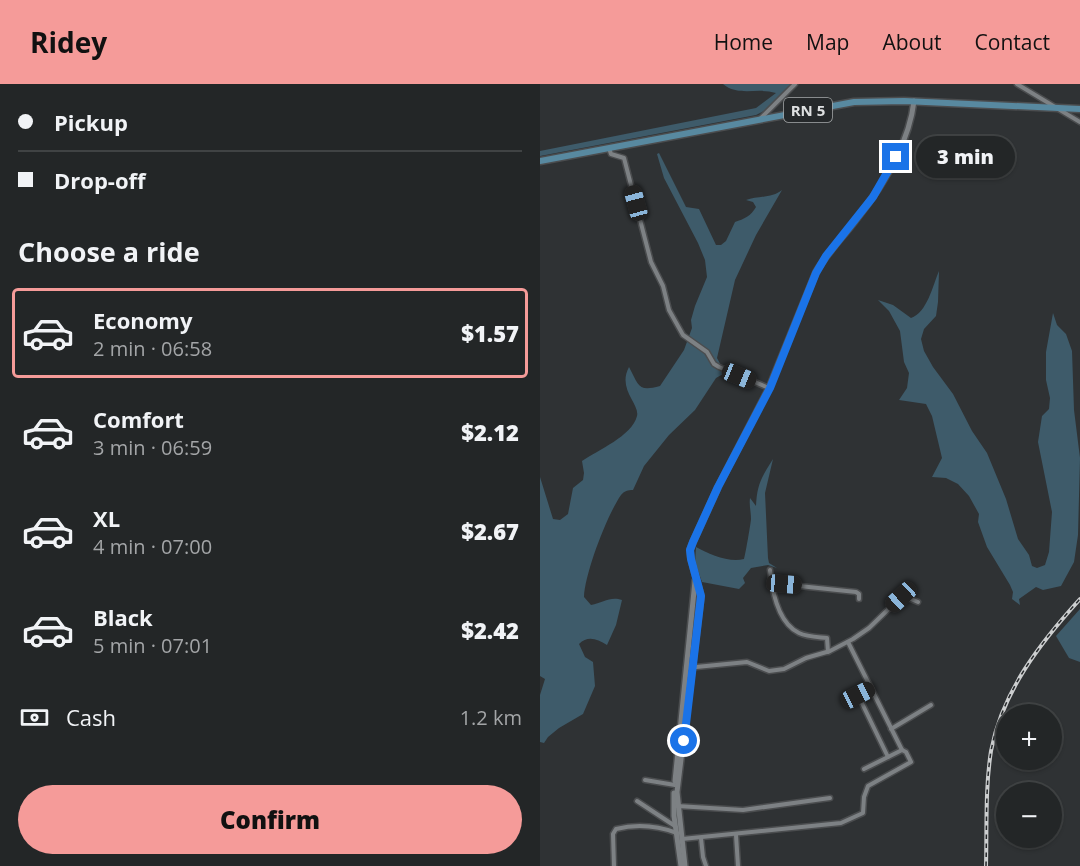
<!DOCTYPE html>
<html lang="en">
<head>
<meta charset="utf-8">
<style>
	:root { --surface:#232627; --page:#2b2e2f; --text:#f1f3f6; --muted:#a3a5a7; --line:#404344; --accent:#f59b99 }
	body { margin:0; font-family:"Open Sans",sans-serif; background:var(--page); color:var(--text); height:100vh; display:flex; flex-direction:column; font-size:22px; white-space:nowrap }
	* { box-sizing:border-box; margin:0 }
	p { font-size:20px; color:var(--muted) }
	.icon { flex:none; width:33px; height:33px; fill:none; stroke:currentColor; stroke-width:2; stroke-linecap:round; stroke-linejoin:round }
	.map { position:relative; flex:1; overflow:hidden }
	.drawer { display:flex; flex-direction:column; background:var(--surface); width:540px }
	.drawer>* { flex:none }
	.top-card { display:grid; align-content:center; height:132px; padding:0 18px; background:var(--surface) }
	.tools { position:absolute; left:456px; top:620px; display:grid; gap:12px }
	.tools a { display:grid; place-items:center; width:66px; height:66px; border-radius:50%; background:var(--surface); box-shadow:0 2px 4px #0004,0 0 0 2px var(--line); font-size:30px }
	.end { position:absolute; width:27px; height:27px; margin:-14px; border:8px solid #1a73e8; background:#fff; box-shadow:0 0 0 3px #fff }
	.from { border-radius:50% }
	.bubble { position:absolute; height:42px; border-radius:21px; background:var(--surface); box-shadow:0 2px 4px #0004,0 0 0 2px var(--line); font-size:20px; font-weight:800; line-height:42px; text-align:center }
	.car { position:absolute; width:18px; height:36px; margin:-18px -9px; border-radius:8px; box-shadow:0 0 4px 2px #0007; background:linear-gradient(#222 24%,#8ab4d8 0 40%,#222 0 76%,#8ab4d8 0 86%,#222 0) }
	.top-card b { display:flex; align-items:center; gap:21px; height:57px; font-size:22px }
	.top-card b+b { border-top:2px solid var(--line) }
	.top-card i { width:15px; height:15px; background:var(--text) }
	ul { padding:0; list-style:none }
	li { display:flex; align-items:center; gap:18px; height:90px; margin:0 12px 9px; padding:0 6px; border:3px solid transparent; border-radius:6px }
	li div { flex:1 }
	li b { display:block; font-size:22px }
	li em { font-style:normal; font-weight:800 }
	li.active { border-color:var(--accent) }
	li>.icon { width:54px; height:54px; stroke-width:1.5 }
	h2 { padding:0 18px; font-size:27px; line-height:72px }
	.pay { display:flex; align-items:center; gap:15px; height:66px; padding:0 18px; font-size:22px }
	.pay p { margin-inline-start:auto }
	.action { display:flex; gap:12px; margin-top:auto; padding:12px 18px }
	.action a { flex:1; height:69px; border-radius:36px; background:var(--accent); color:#111; font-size:24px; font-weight:800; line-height:69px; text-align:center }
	header { display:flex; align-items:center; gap:36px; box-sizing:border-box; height:84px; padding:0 30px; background:var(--accent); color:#111 }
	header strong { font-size:28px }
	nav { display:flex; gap:33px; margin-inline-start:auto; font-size:21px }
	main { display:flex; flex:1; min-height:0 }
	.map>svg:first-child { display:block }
</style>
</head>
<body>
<header>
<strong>Ridey</strong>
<nav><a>Home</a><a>Map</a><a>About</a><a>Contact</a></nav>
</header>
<main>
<section class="drawer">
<div class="top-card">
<b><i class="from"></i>Pickup</b>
<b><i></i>Drop-off</b>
</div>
<h2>Choose a ride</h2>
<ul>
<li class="active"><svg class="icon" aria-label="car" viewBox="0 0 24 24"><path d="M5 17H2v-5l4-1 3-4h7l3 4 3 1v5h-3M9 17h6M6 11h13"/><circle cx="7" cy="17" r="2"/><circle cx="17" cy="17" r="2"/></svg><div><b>Economy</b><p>2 min · 06:58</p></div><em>$1.57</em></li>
<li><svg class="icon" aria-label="car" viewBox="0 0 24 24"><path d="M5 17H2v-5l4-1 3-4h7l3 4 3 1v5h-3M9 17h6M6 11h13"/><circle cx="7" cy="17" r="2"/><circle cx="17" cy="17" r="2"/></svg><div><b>Comfort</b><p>3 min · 06:59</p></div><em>$2.12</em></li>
<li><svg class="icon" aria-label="car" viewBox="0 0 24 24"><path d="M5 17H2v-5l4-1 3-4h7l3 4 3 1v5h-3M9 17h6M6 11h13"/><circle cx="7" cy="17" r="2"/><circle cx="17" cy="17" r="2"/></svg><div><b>XL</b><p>4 min · 07:00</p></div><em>$2.67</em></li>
<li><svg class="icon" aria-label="car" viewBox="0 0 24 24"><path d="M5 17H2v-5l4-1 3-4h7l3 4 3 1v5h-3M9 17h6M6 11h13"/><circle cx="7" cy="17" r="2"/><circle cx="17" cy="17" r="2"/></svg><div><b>Black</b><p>5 min · 07:01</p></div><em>$2.42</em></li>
</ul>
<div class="pay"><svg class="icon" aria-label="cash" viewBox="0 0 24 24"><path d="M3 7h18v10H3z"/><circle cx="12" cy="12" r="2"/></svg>Cash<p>1.2 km</p></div>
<div class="action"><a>Confirm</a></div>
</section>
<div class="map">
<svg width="540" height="782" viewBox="0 0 540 782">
	<rect width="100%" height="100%" fill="#2f3234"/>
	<g fill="#3e5b6a">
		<path d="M183,0H251L224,27L216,31L0,72V67L216,24L236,9C218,3 198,13 183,0Z"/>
		<path d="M119,69L146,123L159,125L176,161H181L186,157L195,138C204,135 211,132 216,123L213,118L206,116C217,112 233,114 242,106L216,151L195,196L177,274L185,289L176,294L155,326L129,351L104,382L93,406C88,406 84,407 81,411C67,431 45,489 44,513L51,521C63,519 70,512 82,516L76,541L67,561C57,555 48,551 39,560L45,573L53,578L55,602L43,630L19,644L8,653L4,659L0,658V611L5,595L0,592V393L13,435L20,436L28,430L33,404L43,396L44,389L42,377C58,366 92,352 97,332C100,320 77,305 89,283C99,302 98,308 120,302L144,266L152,244L151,236L155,222L167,193L165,176L158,159L124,94L117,70Z"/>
		<path d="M399,187L398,218L396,232L384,245L381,255L384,267L393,283L413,310L432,347L447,369L466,415L478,455L489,471L492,482L497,484L505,481L509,468L512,428L498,358L502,332L509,325L510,314L506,296V268L513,229L517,241L526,250L532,267L534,326L540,374L538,451L534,478L521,502L503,506L496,503L479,515L480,521L472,515L473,508L470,501L447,463L438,438L439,430L429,412L418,400L406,394L392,393L402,374L392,332L386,320L359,316L367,304L369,289L364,278L360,247L349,227L338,216L353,221L371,234C387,229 393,201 399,187Z"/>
		<path d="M233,375L225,409L228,474L229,479L237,484L228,481L211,484L203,494L205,499L199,505L162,498L155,478L156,463C169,470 189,479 204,475C205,473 211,438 211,435C211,427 209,422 210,414L216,422C217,401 221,394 233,375Z"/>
		<path d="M540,525V578L529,574L516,552Z"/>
	</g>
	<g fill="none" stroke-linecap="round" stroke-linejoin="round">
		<g stroke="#4b4d4f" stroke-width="7">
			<g id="street">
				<path d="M477,0L540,38"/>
				<path d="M220,35L255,0"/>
				<path d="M69,64L71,70L84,74L111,178L123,202L129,226L143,251L167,268L174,280L179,283L229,304"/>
				<path d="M230,486C232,506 238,539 259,549C267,553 278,553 287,554L288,568"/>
				<path d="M231,499L316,508L319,510V515"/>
				<path d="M146,584L207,578L229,587L244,585L266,574L290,567L313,555L329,544L361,513H366L378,518"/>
				<path d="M331,605L318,611L348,673"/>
				<path d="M351,645L391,621"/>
				<path d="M324,685L362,666"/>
				<path d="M105,696L135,701"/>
				<path d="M97,717L135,742"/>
				<path d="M137,722L203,726L290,714"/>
				<path d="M196,751L198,782"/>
				<path d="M161,754L163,773L166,782"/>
				<path d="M142,755L301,739L323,729L324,713L328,702L371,678L366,668L362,666L308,558"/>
				<path d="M74,782L73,750L76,745C96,740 118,742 137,749"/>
			</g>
		</g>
		<g stroke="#4b4d4f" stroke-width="8">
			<g id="secondary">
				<path d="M135,697L155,497"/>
				<path d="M134,709V732L141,782"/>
				<path d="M145,782L137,708L161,512L151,475L150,466L153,458L178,403L229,304L276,188C287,169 302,154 315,137C342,103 369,61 374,17"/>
			</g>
		</g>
		<g stroke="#4b4d4f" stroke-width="9">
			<path id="primary" d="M0,77L314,18L364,17L540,25"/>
		</g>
		<use href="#street" stroke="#7d8184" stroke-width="4"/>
		<use href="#secondary" stroke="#7d8184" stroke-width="5"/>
		<use href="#primary" stroke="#5889a0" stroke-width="6"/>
		<g stroke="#cccecf" stroke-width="4">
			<path id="rail" d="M446,782C447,744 445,705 451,667C462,608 500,559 540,515"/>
		</g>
		<use href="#rail" stroke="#25282a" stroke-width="1.5" stroke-dasharray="4.5" stroke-linecap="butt"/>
	</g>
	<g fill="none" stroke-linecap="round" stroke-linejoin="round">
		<path stroke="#1a73e8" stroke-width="8" d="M144,657L161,512L151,475L150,466L153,458L178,403L230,304L276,189L286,172L333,113L356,73"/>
	</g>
	<g text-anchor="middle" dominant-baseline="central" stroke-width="6" stroke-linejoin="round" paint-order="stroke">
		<rect fill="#25282a" stroke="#a6a9aa" stroke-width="1.5" x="244" y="14" width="48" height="24" rx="4.5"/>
		<g font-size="15" font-weight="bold" fill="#dee0e1">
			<text x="268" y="26">RN 5</text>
		</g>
	</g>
</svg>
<div class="tools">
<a>+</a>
<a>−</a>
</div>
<i class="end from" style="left:144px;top:657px"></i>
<i class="end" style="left:356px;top:73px"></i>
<div class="bubble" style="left:376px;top:52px;width:99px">3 min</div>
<i class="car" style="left:96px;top:119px;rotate:345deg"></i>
<i class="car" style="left:199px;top:292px;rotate:112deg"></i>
<i class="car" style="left:244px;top:500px;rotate:95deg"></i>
<i class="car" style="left:361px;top:513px;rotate:227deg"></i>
<i class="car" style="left:318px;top:611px;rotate:63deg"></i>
</div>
</main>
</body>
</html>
